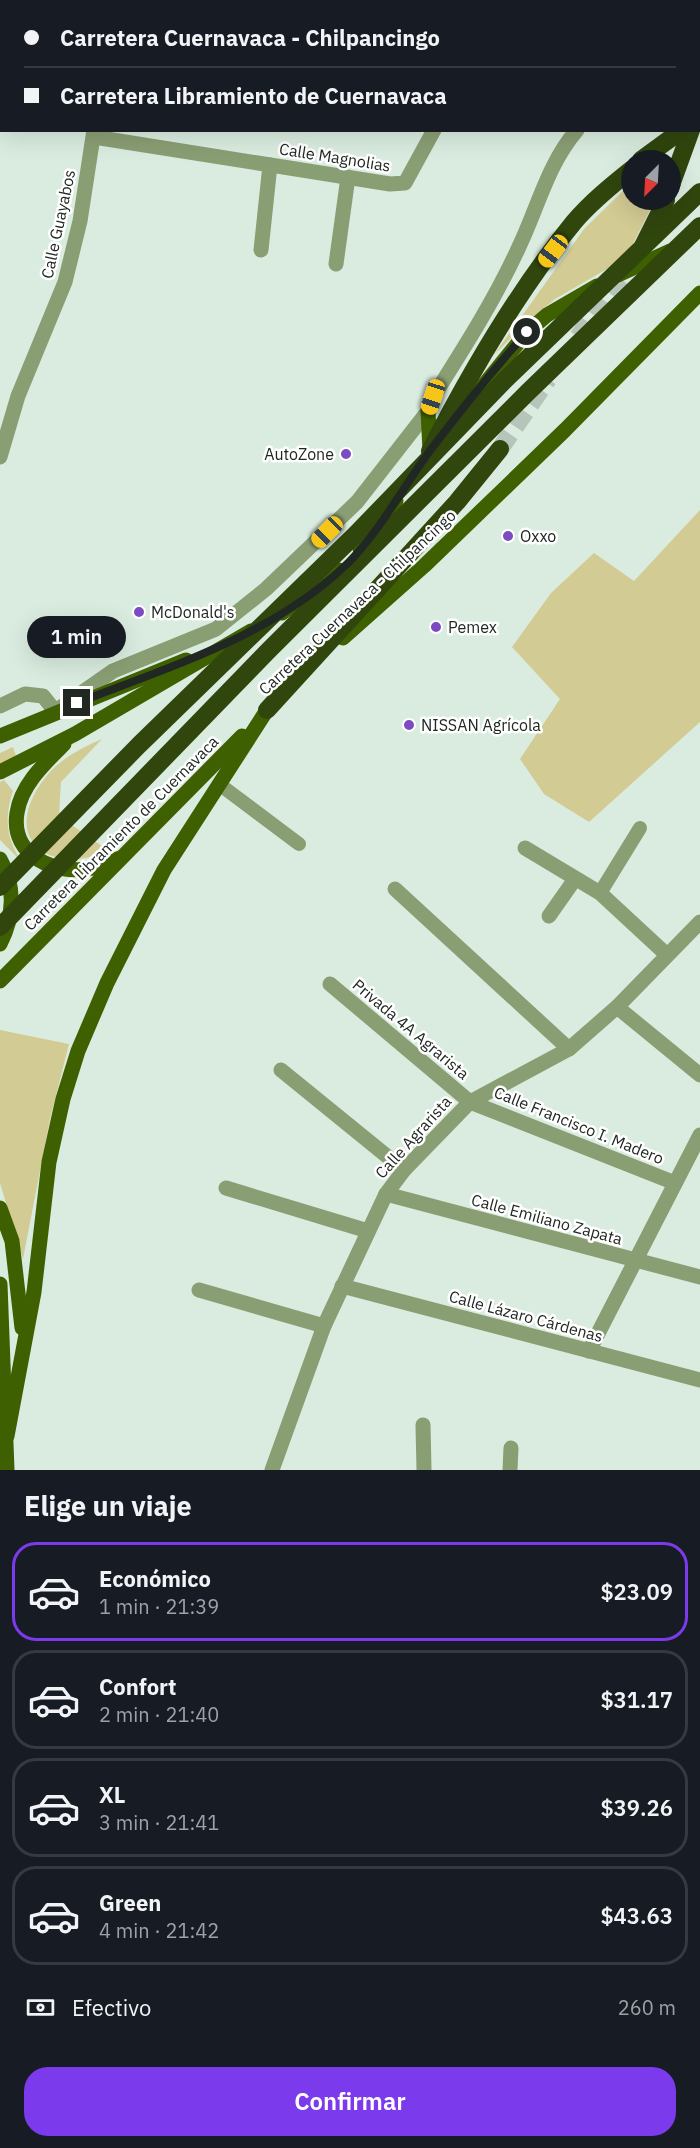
<!DOCTYPE html>
<html lang="es">
<head>
<meta charset="utf-8">
<style>
	:root { --surface:#171b24; --page:#20242c; --text:#f1f3f6; --muted:#9ea1a6; --line:#363941; --accent:#7c3aed }
	body { margin:0; font-family:"IBM Plex Sans",sans-serif; background:var(--page); color:var(--text); height:100vh; display:flex; flex-direction:column; font-size:22px; white-space:nowrap }
	* { box-sizing:border-box; margin:0 }
	p { font-size:20px; color:var(--muted) }
	.icon { flex:none; width:33px; height:33px; fill:none; stroke:currentColor; stroke-width:2; stroke-linecap:round; stroke-linejoin:round }
	.map { position:relative; height:1470px; overflow:hidden }
	.panel { display:flex; flex-direction:column; background:var(--surface); flex:1 }
	.panel>* { flex:none }
	.banner { position:absolute; left:0px; top:0px; width:700px; height:132px; box-shadow:0 6px 24px #0002; display:grid; align-content:center; height:132px; padding:0 24px; background:var(--surface) }
	.needle { width:39px; rotate:204deg }
	.buttons { position:absolute; left:621px; top:150px; display:grid; gap:12px }
	.buttons a { display:grid; place-items:center; width:60px; height:60px; border-radius:50%; background:var(--surface); box-shadow:0 6px 24px #0002; font-size:30px }
	.end { position:absolute; width:27px; height:27px; margin:-14px; border:8px solid #212823; background:#fff; box-shadow:0 0 0 3px #fff }
	.from { border-radius:50% }
	.bubble { position:absolute; height:42px; border-radius:21px; background:var(--surface); box-shadow:0 6px 24px #0002; font-size:20px; font-weight:600; line-height:42px; text-align:center }
	.car { position:absolute; width:18px; height:36px; margin:-18px -9px; border-radius:8px; box-shadow:0 0 4px 2px #0007; background:linear-gradient(#f5c518 24%,#345 0 40%,#f5c518 0 76%,#345 0 86%,#f5c518 0) }
	.banner b { display:flex; align-items:center; gap:21px; height:57px; font-size:22px }
	.banner b+b { border-top:2px solid var(--line) }
	.banner i { width:15px; height:15px; background:var(--text) }
	ul { padding:0; list-style:none }
	li { display:flex; align-items:center; gap:18px; height:99px; margin:0 12px 9px; padding:0 12px; border:3px solid var(--line); border-radius:24px }
	li div { flex:1 }
	li b { display:block; font-size:22px }
	li em { font-style:normal; font-weight:600 }
	li.current { border-color:var(--accent) }
	li>.icon { width:54px; height:54px; stroke-width:1.5 }
	h2 { padding:0 24px; font-size:27px; line-height:72px }
	.pay { display:flex; align-items:center; gap:15px; height:66px; padding:0 24px; font-size:22px }
	.pay p { margin-inline-start:auto }
	.button { display:flex; gap:12px; margin-top:auto; padding:12px 24px }
	.button a { flex:1; height:69px; border-radius:24px; background:var(--accent); color:#fff; font-size:24px; font-weight:600; line-height:69px; text-align:center }
	.map>svg:first-child { display:block }
</style>
</head>
<body>
<div class="map">
<svg width="700" height="1470" viewBox="0 0 700 1470">
	<rect width="100%" height="100%" fill="#daece0"/>
	<g fill="#d3cb94">
		<path d="M631,183L632,200H655L626,258L555,299L529,320L494,355L584,229Z"/>
		<path d="M700,510V722L589,822L544,794L520,759L560,699L512,647L551,593L594,553L634,581Z"/>
		<path d="M102,739L61,782L59,816L109,851C51,876 0,841 42,782C56,761 79,749 102,739Z"/>
		<path d="M13,747L16,756L0,764V753Z"/>
		<path d="M4,780L13,791C4,817 6,841 23,863L0,840V782Z"/>
		<path d="M0,1030L69,1044L50,1119L23,1259L0,1183Z"/>
	</g>
	<g fill="none" stroke-linecap="round" stroke-linejoin="round">
		<g stroke="#b5c5ba" stroke-width="18" stroke-dasharray="18 9" stroke-linecap="butt">
			<path d="M578,337L629,267"/>
			<path d="M500,449L548,379"/>
		</g>
		<g stroke="#8a9e74" stroke-width="14">
			<path d="M219,784L299,844"/>
			<path d="M600,893L640,828"/>
		</g>
		<g stroke="#8a9e74" stroke-width="15">
			<path d="M134,0L141,2"/>
			<path d="M108,2V0"/>
			<path d="M509,2L510,0"/>
			<path d="M0,72L2,73"/>
			<path d="M94,137L390,184L405,183L434,130"/>
			<path d="M261,250L270,165"/>
			<path d="M336,264L348,177"/>
			<path d="M0,457L18,396L65,282L80,221L94,130"/>
			<path d="M0,706L25,694L43,696L55,711"/>
			<path d="M525,848L600,893L667,955"/>
			<path d="M395,889L569,1049"/>
			<path d="M549,916L575,879"/>
			<path d="M330,984L470,1102L675,1183"/>
			<path d="M617,1007L700,1075"/>
			<path d="M281,1070L404,1170"/>
			<path d="M226,1188L368,1231"/>
			<path d="M386,1194L700,1277"/>
			<path d="M342,1286L700,1380"/>
			<path d="M199,1290L324,1326"/>
			<path d="M589,1351L700,1135"/>
			<path d="M423,1425L424,1470"/>
			<path d="M272,1470L324,1326L386,1194L404,1170L470,1102L569,1049L617,1007L700,922"/>
			<path d="M510,1470L511,1448"/>
		</g>
		<g stroke="#8a9e74" stroke-width="15">
			<path d="M699,7L700,5"/>
			<path d="M60,708L113,671L216,629L266,589L357,502L428,411L433,397C464,348 494,301 518,249C538,208 547,165 577,130"/>
		</g>
		<g stroke="#3f6000" stroke-width="15">
			<path d="M618,275L670,251"/>
			<path d="M428,411L430,451"/>
			<path d="M449,428L527,332L547,315L597,286"/>
			<path d="M360,549L396,501"/>
			<path d="M282,613L339,570"/>
			<path d="M343,638L424,566L565,430L700,293"/>
			<path d="M0,736L186,660"/>
			<path d="M64,744C45,763 21,785 17,813C10,857 57,876 94,868C102,866 111,861 120,858"/>
			<path d="M0,772L75,734L251,631"/>
			<path d="M0,859C16,886 14,917 0,944"/>
			<path d="M0,981L242,736"/>
			<path d="M0,1208L12,1241L22,1328"/>
			<path d="M0,1284L7,1470"/>
			<path d="M7,1436L34,1292L49,1162L63,1099L78,1051L107,983L164,870L267,710L276,702"/>
		</g>
		<g stroke="#30460d" stroke-width="18">
			<path d="M699,101L700,98"/>
			<path d="M699,119L700,118"/>
			<path d="M641,160L682,130"/>
			<path d="M670,188L691,130"/>
			<path d="M643,246L666,200"/>
			<path d="M430,451C469,375 520,288 574,222C591,202 612,185 632,169"/>
			<path d="M267,710L457,502L500,449"/>
		</g>
		<g stroke="#30460d" stroke-width="18">
			<path d="M0,887L139,745L356,534L505,380L700,192"/>
			<path d="M0,927L269,650L528,392L700,226"/>
		</g>
	</g>
	<g fill="none" stroke-linecap="round" stroke-linejoin="round">
		<path stroke="#212823" stroke-width="8" d="M77,703C171,666 275,635 349,562C381,529 403,488 429,452C460,411 493,370 527,332"/>
	</g>
	<g fill="#7c4bc2" stroke="#fff" stroke-width="2">
		<circle cx="346" cy="454" r="6"/>
		<circle cx="508" cy="536" r="6"/>
		<circle cx="139" cy="612" r="6"/>
		<circle cx="436" cy="627" r="6"/>
		<circle cx="409" cy="725" r="6"/>
	</g>
	<g text-anchor="middle" dominant-baseline="central" stroke-width="5" stroke-linejoin="round" paint-order="stroke">
		<g font-size="16" fill="#212823" stroke="#fff">
			<text transform="translate(335 157) rotate(9)">Calle Magnolias</text>
			<text transform="translate(58 224) rotate(-78)">Calle Guayabos</text>
			<text transform="translate(357 602) rotate(-43)">Carretera Cuernavaca - Chilpancingo</text>
			<text transform="translate(121 833) rotate(-45)">Carretera Libramiento de Cuernavaca</text>
			<text transform="translate(411 1029) rotate(40)">Privada 4A Agrarista</text>
			<text transform="translate(579 1125) rotate(22)">Calle Francisco I. Madero</text>
			<text transform="translate(413 1137) rotate(-48)">Calle Agrarista</text>
			<text transform="translate(547 1219) rotate(15)">Calle Emiliano Zapata</text>
			<text transform="translate(526 1316) rotate(15)">Calle Lázaro Cárdenas</text>
		</g>
		<g font-size="16" fill="#212823" stroke="#fff" text-anchor="start">
			<text x="334" y="454" text-anchor="end">AutoZone</text>
			<text x="520" y="536">Oxxo</text>
			<text x="151" y="612">McDonald's</text>
			<text x="448" y="627">Pemex</text>
			<text x="421" y="725">NISSAN Agrícola</text>
		</g>
	</g>
</svg>
<div class="buttons">
<a><svg class="needle" viewBox="-14 -14 28 28"><path d="M0-13l5 13h-10z" fill="#e53935"/><path d="M0 13l5-13h-10z" fill="#9ea1a6"/></svg></a>
</div>
<i class="end from" style="left:527px;top:332px"></i>
<i class="end" style="left:77px;top:703px"></i>
<div class="bubble" style="left:27px;top:616px;width:99px">1 min</div>
<i class="car" style="left:553px;top:251px;rotate:217deg"></i>
<i class="car" style="left:433px;top:397px;rotate:198deg"></i>
<i class="car" style="left:327px;top:532px;rotate:225deg"></i>
<div class="banner">
<b><i class="from"></i>Carretera Cuernavaca - Chilpancingo</b>
<b><i></i>Carretera Libramiento de Cuernavaca</b>
</div>
</div>
<section class="panel">
<h2>Elige un viaje</h2>
<ul>
<li class="current"><svg class="icon" aria-label="car" viewBox="0 0 24 24"><path d="M5 17H2v-5l4-1 3-4h7l3 4 3 1v5h-3M9 17h6M6 11h13"/><circle cx="7" cy="17" r="2"/><circle cx="17" cy="17" r="2"/></svg><div><b>Económico</b><p>1 min · 21:39</p></div><em>$23.09</em></li>
<li><svg class="icon" aria-label="car" viewBox="0 0 24 24"><path d="M5 17H2v-5l4-1 3-4h7l3 4 3 1v5h-3M9 17h6M6 11h13"/><circle cx="7" cy="17" r="2"/><circle cx="17" cy="17" r="2"/></svg><div><b>Confort</b><p>2 min · 21:40</p></div><em>$31.17</em></li>
<li><svg class="icon" aria-label="car" viewBox="0 0 24 24"><path d="M5 17H2v-5l4-1 3-4h7l3 4 3 1v5h-3M9 17h6M6 11h13"/><circle cx="7" cy="17" r="2"/><circle cx="17" cy="17" r="2"/></svg><div><b>XL</b><p>3 min · 21:41</p></div><em>$39.26</em></li>
<li><svg class="icon" aria-label="car" viewBox="0 0 24 24"><path d="M5 17H2v-5l4-1 3-4h7l3 4 3 1v5h-3M9 17h6M6 11h13"/><circle cx="7" cy="17" r="2"/><circle cx="17" cy="17" r="2"/></svg><div><b>Green</b><p>4 min · 21:42</p></div><em>$43.63</em></li>
</ul>
<div class="pay"><svg class="icon" aria-label="cash" viewBox="0 0 24 24"><path d="M3 7h18v10H3z"/><circle cx="12" cy="12" r="2"/></svg>Efectivo<p>260 m</p></div>
<div class="button"><a>Confirmar</a></div>
</section>
</body>
</html>
